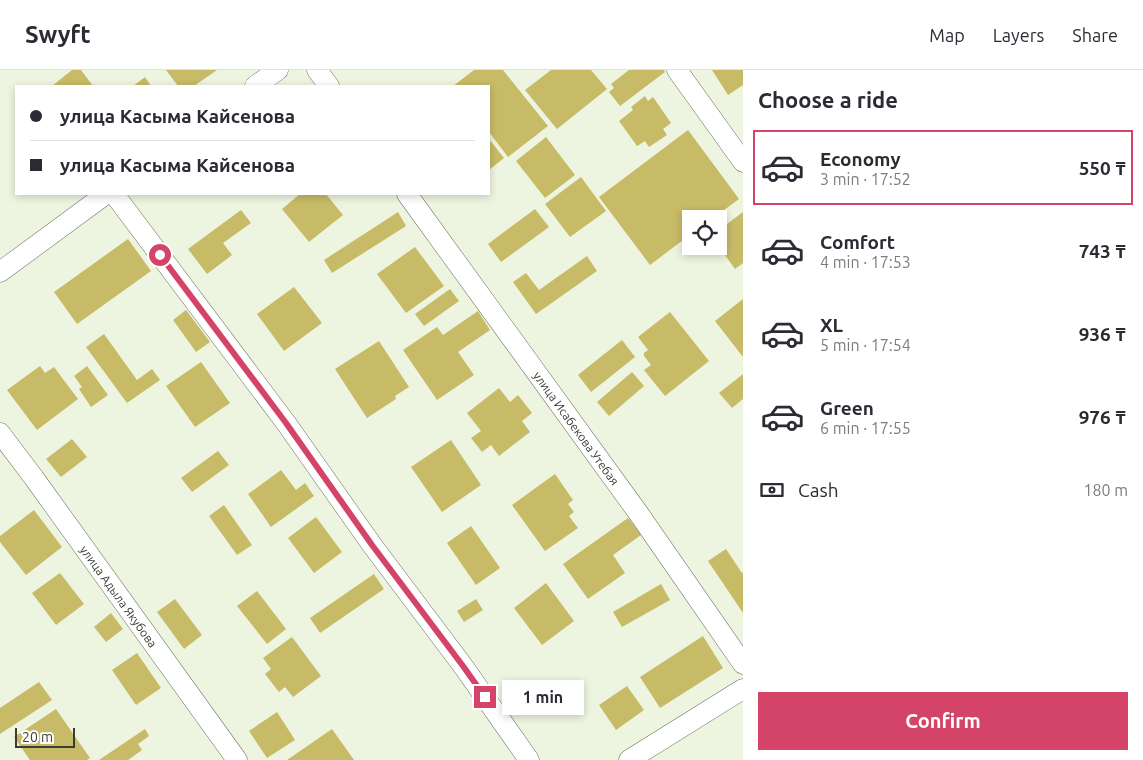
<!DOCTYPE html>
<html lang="en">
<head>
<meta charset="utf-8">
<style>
	:root { --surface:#fff; --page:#f7f7f7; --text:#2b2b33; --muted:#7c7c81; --line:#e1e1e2; --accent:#d44468 }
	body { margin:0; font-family:Ubuntu,sans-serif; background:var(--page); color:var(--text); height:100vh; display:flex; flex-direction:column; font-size:19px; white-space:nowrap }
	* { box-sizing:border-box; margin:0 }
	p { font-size:16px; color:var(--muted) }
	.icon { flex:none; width:28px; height:28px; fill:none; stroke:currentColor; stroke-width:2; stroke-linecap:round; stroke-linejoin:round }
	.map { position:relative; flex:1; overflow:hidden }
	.drawer { display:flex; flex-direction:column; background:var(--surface); width:400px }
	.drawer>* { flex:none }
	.banner { position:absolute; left:15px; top:15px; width:475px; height:110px; border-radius:0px; box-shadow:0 2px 8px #0003; display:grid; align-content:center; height:110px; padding:0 15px; background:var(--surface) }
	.controls { position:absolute; left:682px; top:140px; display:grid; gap:10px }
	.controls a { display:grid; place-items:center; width:45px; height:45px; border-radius:0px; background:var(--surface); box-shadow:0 2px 8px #0003; font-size:25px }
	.scale { position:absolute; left:15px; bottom:12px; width:60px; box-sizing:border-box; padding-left:5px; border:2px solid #3a3d35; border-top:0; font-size:14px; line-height:18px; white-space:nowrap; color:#3a3d35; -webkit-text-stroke:4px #fefefe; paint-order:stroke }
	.end { position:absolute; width:22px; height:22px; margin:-11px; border:6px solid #d44468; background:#fff; box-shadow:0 0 0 2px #fff }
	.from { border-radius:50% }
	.bubble { position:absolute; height:35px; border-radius:0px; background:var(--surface); box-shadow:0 2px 8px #0003; font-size:16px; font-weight:700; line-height:35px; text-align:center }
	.banner b { display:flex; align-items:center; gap:18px; height:48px; font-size:19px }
	.banner b+b { border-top:1px solid var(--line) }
	.banner i { width:12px; height:12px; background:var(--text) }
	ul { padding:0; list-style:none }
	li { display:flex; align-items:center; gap:15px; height:75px; margin:0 10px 8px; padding:0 5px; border:2px solid transparent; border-radius:0px }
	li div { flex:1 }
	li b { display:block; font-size:19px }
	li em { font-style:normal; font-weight:700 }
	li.active { border-color:var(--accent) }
	li>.icon { width:45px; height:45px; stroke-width:1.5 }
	h2 { padding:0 15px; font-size:22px; line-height:60px }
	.pay { display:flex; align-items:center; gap:12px; height:55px; padding:0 15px; font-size:19px }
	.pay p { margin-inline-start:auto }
	.button { display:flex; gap:10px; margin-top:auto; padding:10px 15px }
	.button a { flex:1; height:58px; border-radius:0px; background:var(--accent); color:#fff; font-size:20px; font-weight:700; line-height:58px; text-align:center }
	header { display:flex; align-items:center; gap:30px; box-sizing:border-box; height:70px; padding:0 25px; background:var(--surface); border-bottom:1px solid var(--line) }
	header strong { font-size:24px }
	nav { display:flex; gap:28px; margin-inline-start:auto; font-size:18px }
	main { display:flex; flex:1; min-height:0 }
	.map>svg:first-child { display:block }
</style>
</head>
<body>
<header>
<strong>Swyft</strong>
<nav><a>Map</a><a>Layers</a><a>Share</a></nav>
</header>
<main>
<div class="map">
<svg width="743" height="690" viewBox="0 0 743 690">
	<rect width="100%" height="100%" fill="#edf5e0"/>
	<g fill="#c7bb67">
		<path d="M72,0H81L93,16H52Z"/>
		<path d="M166,0H217L194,16H178Z"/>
		<path d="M474,0H503L548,56L508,87L489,62V16H453Z"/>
		<path d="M551,0H591L607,19L557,59L525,20Z"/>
		<path d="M629,0H664L665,2L620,36L609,22L614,18L611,14Z"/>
		<path d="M712,0H743V15L728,25Z"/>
		<path d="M145,7L151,16H133Z"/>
		<path d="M645,26L648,31L653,27L671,53L663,59L667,65L649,77L645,71L637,76L619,51L633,40L631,37Z"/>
		<path d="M688,60L739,129L712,149H691V164L650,195L599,127Z"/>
		<path d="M546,67L575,105L545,128L516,91Z"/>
		<path d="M489,69L504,88L489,100Z"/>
		<path d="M581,107L606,141L570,167L545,134Z"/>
		<path d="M300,124H326L343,145L309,172L282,139Z"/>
		<path d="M535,139L549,157L501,192L488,174Z"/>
		<path d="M241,140L251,153L223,173L232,185L207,204L188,179Z"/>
		<path d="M398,142L406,156L332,203L324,190Z"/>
		<path d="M743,142V193L735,199L719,177V160Z"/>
		<path d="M128,169L151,201L77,254L54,222Z"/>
		<path d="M415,177L444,216L406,243L377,204Z"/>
		<path d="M587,186L597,201L536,244L513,212L526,203L539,220Z"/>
		<path d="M294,217L322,253L284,281L257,244Z"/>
		<path d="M450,219L459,231L424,256L415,244Z"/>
		<path d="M743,229V287L715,251Z"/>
		<path d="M186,240L210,272L196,282L173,250Z"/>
		<path d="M478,241L490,260L458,282L474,305L437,330L403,280L437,257L443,265Z"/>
		<path d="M670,242L709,291L665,326L644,300L651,295L644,286V283L648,280L638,267Z"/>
		<path d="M104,264L137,310L152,299L160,310L127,333L86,277Z"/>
		<path d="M622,270L635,287L591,322L578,305Z"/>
		<path d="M379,271L409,317L395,326L396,329L367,348L335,299Z"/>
		<path d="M201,292L230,333L195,357L166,316Z"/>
		<path d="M40,296L45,303L54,297L78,329L37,360L7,320Z"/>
		<path d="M87,296L108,325L91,337L79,319L82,317L74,306Z"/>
		<path d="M632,302L644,316L609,346L597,332Z"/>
		<path d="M743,304V329L732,338L719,323Z"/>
		<path d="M499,318L510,332L518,325L532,343L522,351L530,362L499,386L491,375L482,382L471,368L481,361L467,343Z"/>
		<path d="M72,369L87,387L61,407L46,389Z"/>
		<path d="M451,370L481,415L442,442L411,397Z"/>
		<path d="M218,381L229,395L192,422L181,408Z"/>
		<path d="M281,400L296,420L305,413L314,426L271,457L248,424Z"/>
		<path d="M555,404L573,430L568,434L574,442L569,446L578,458L545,481L512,435Z"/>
		<path d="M224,435L252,475L237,485L209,446Z"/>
		<path d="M34,440L62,477L26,505L0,472V466Z"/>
		<path d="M316,447L342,482L314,503L288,468Z"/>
		<path d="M628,448L641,465L613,485L625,503L588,529L563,494Z"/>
		<path d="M471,456L500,498L476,515L447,473Z"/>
		<path d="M726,479L742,503L743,502V543L708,491Z"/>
		<path d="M60,503L84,534L56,555L32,523Z"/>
		<path d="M374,504L384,519L320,563L310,548Z"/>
		<path d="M546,513L574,551L542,575L514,538Z"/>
		<path d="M661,514L670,530L622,557L613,542Z"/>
		<path d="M257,521L286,559L267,574L237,536Z"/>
		<path d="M175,529L202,565L184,579L157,542Z"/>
		<path d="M476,529L483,540L464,552L457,541Z"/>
		<path d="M111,543L123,559L106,572L94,557Z"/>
		<path d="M703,566L723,598L660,638L640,607Z"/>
		<path d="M292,567L321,606L293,627L285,617L279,622L265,604L271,599L263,588Z"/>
		<path d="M137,583L161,618L136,635L112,600Z"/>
		<path d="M39,612L52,630L0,664V638Z"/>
		<path d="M627,616L644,640L616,660L599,635Z"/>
		<path d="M56,639L90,688L87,690H30L14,667Z"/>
		<path d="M277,642L295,670L267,688L249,661Z"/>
		<path d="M145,659L149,666L138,674L142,680L128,690H99Z"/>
		<path d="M332,659L354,690H287Z"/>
	</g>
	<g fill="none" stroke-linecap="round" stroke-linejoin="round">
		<g stroke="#6d7362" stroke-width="21">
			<g id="minor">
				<path d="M317,0L329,16"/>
				<path d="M677,0L743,92"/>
				<path d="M255,16L278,0"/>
				<path d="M114,124L286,353L372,475L463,596L529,690"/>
				<path id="s1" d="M407,124L639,444L743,594"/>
				<path d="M0,202L106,124"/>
				<path id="s2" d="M0,363L34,408L237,690"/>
				<path d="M629,690L743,619"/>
			</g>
		</g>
		<use href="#minor" stroke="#fff" stroke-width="20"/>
	</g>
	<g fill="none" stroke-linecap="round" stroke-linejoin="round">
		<path stroke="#d44468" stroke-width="6" d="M160,185L286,353L372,475L463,596L485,627"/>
	</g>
	<g text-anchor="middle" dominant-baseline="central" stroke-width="4.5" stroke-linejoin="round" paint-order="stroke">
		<g font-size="12" fill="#3a3d35" stroke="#fefefe">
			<text stroke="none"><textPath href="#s1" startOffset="289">улица Исабекова Утебая</textPath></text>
			<text stroke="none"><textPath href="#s2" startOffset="202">улица Адыла Якубова</textPath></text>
		</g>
	</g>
</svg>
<div class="controls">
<a><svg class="icon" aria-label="locate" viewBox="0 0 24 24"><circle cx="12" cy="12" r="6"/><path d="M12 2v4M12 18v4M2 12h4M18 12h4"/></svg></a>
</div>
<div class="scale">20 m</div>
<i class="end from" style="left:160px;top:185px"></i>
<i class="end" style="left:485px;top:627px"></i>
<div class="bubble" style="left:502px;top:610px;width:82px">1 min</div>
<div class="banner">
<b><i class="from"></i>улица Касыма Кайсенова</b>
<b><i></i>улица Касыма Кайсенова</b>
</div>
</div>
<section class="drawer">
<h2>Choose a ride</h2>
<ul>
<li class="active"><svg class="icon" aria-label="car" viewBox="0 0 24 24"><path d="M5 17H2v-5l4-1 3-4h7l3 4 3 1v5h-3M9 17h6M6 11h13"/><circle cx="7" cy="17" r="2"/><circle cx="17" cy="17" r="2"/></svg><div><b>Economy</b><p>3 min · 17:52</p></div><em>550 ₸</em></li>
<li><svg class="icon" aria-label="car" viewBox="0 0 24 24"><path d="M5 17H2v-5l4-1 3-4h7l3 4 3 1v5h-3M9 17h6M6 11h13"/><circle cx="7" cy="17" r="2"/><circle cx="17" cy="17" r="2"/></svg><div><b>Comfort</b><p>4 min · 17:53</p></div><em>743 ₸</em></li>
<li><svg class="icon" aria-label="car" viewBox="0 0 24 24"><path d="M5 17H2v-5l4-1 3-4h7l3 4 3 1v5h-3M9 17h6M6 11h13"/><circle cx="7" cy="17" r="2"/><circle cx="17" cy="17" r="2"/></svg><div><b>XL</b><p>5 min · 17:54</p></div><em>936 ₸</em></li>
<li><svg class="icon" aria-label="car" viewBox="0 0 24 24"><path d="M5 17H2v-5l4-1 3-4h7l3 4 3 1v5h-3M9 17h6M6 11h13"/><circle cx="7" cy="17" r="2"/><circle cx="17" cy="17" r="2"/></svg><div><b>Green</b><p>6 min · 17:55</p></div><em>976 ₸</em></li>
</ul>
<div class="pay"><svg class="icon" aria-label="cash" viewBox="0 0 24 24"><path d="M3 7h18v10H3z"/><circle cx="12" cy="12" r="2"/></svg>Cash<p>180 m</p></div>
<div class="button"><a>Confirm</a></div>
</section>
</main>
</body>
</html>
